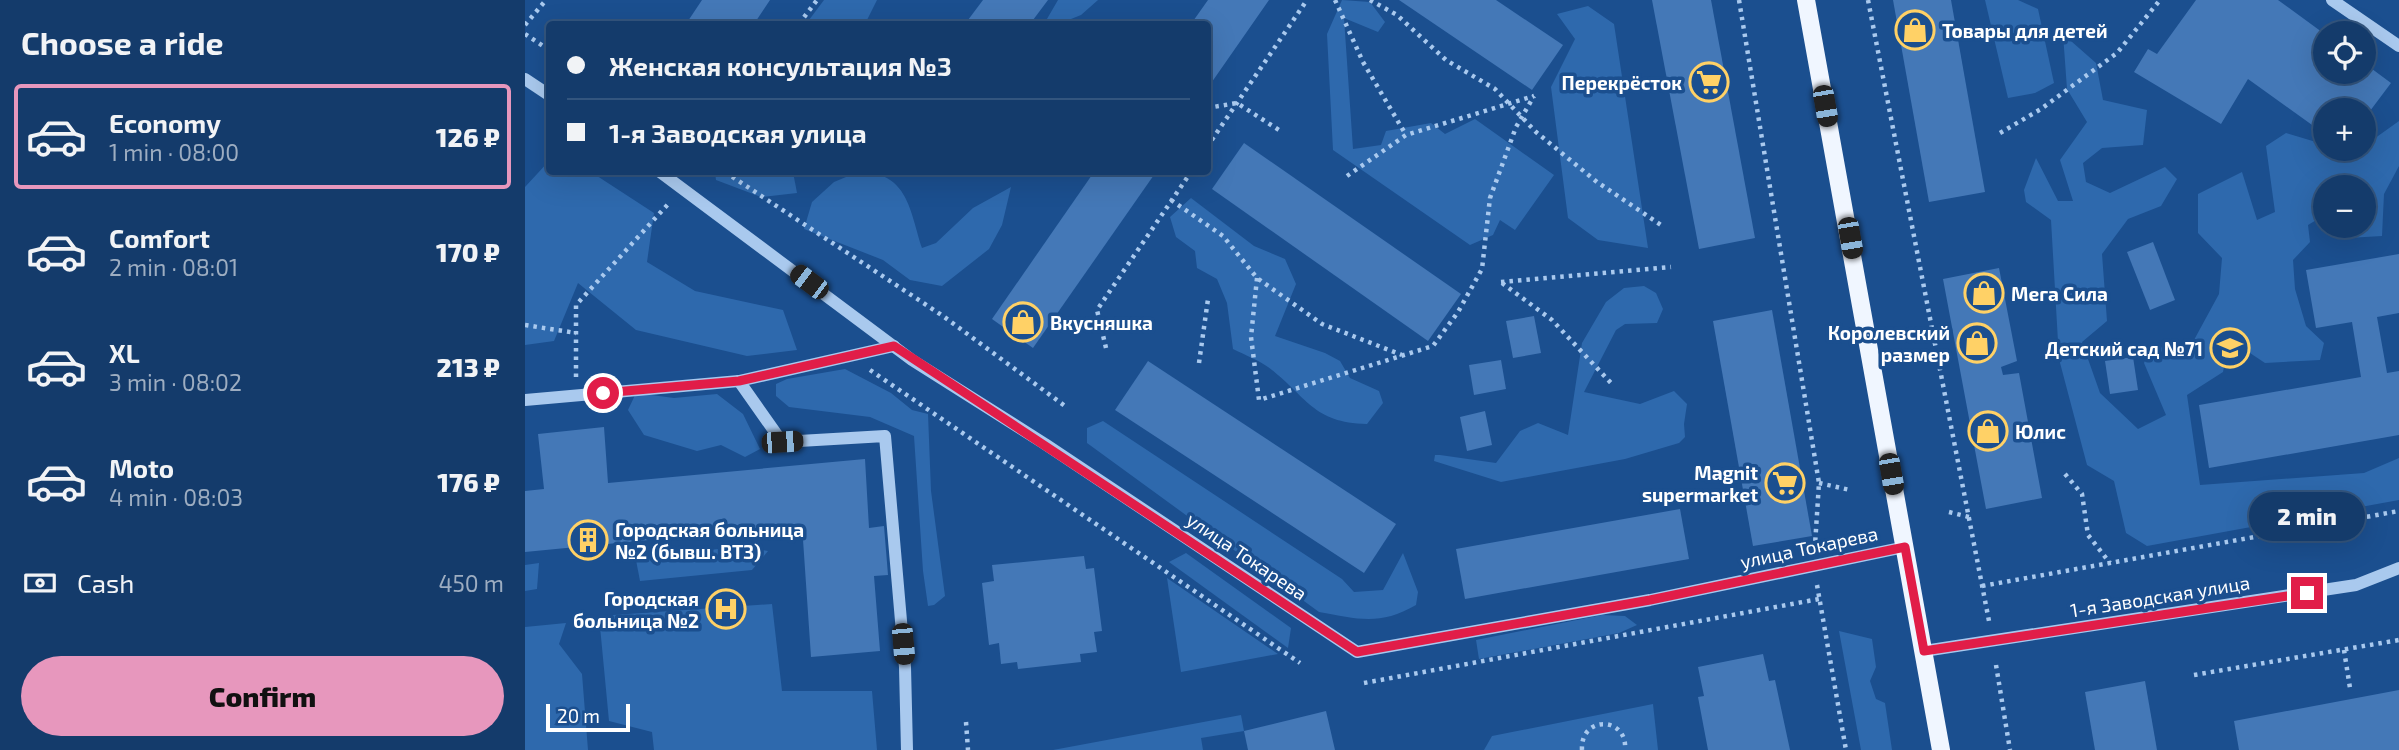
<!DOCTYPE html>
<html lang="en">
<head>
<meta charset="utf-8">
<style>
	:root { --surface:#143b6b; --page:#214673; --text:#f1f3f6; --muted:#9dadc1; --line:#33557e; --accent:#e797bd }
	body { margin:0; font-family:"Exo 2",sans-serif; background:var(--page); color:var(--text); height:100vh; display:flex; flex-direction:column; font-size:26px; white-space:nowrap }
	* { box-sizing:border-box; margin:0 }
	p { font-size:23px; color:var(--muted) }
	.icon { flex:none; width:38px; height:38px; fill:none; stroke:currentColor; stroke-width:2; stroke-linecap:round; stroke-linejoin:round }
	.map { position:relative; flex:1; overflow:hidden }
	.side { display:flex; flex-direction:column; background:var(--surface); width:525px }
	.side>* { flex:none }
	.guide { position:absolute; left:21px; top:21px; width:665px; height:154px; border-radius:7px; box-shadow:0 7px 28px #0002,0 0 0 2px var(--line); display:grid; align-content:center; height:154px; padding:0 21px; background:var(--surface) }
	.controls { position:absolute; left:1788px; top:21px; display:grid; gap:14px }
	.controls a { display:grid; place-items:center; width:63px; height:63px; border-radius:50%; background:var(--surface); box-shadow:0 7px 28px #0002,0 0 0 2px var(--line); font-size:35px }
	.scale { position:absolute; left:21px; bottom:18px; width:84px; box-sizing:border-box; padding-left:7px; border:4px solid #fff; border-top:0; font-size:19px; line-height:24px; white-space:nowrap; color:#fff; -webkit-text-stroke:5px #1b4f8f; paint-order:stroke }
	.end { position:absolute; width:32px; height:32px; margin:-16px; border:9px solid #e11d48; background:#fff; box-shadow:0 0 0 4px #fff }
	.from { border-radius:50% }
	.bubble { position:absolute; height:49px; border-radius:24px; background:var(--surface); box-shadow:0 7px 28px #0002,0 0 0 2px var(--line); font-size:23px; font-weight:800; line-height:49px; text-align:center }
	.car { position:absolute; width:21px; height:42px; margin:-21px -10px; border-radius:9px; box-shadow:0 0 5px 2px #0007; background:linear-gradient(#222 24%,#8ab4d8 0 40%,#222 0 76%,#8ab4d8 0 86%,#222 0) }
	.guide b { display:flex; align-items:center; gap:24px; height:66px; font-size:26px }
	.guide b+b { border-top:2px solid var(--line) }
	.guide i { width:18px; height:18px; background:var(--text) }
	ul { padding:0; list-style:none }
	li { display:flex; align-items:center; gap:21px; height:105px; margin:0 14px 10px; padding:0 7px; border:4px solid transparent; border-radius:7px }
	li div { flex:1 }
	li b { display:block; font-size:26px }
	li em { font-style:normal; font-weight:800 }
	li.current { border-color:var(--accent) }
	li>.icon { width:63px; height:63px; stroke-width:1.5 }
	h2 { padding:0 21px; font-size:32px; line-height:84px }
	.pay { display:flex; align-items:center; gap:18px; height:77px; padding:0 21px; font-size:26px }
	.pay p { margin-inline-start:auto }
	.button { display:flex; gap:14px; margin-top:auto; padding:14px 21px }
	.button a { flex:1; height:80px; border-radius:42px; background:var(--accent); color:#111; font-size:28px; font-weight:800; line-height:80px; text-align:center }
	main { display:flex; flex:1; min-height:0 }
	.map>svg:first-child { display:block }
</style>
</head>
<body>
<main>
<section class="side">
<h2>Choose a ride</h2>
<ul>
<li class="current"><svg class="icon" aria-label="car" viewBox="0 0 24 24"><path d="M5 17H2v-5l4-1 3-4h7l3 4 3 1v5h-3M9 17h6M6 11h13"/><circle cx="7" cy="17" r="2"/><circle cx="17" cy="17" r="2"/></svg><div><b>Economy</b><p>1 min · 08:00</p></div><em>126 ₽</em></li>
<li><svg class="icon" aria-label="car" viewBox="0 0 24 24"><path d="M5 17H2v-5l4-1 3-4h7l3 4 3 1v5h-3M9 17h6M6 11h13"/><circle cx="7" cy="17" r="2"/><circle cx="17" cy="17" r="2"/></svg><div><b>Comfort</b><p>2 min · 08:01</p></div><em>170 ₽</em></li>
<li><svg class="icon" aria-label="car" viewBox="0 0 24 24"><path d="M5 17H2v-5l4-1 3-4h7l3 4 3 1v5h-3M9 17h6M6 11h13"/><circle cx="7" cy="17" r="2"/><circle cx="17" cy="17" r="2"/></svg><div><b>XL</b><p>3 min · 08:02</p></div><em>213 ₽</em></li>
<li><svg class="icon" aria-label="car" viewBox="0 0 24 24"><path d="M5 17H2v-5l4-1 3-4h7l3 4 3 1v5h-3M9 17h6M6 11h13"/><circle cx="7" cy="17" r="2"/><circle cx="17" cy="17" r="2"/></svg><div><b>Moto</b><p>4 min · 08:03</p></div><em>176 ₽</em></li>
</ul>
<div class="pay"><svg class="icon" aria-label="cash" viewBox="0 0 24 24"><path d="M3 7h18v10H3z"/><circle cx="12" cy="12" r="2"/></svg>Cash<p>450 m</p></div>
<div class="button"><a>Confirm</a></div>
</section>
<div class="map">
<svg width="1874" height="750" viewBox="0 0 1874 750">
	<rect width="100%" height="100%" fill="#1b4f8f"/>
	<g fill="#2e69ad">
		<path d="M299,0H352L340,24H281Z"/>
		<path d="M533,0H573L556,15L546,19V24H519Z"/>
		<path d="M817,0L845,2L860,22L853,32L819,18L828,149L856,145L861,131L906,123L920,134L950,119L1029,175L990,230L975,220L968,235L945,245L808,150L802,34Z"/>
		<path d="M1460,0H1493L1513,9L1529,83L1510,93L1483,98Z"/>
		<path d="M1063,6L1089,24L1123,248L1073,240L1043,218L1026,87L1050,39L1032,14Z"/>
		<path d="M1538,34L1571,63L1578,100L1622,110L1618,145L1577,148L1558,163L1561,182L1585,193L1640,167L1652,179L1636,206L1603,219L1577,254L1582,321L1557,342L1575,393L1613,429L1641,415L1619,363L1625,350L1669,340L1694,294L1697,258L1673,233V194L1717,172L1732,220L1750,212L1741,146L1761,133L1801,145V149H1815L1830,153L1839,149V146L1874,121V166L1859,194L1857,236L1823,238L1809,226H1839V187H1801V218L1798,216L1783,225L1785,242L1768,260L1770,289L1781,326L1799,343L1795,360L1740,363L1704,339L1698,372L1662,395L1675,485L1839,473L1874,458V500L1622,546L1601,533L1589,481L1562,465L1534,359L1526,220L1501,202L1499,190L1511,158L1533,201H1548L1535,160L1562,122L1542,89Z"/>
		<path d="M24,161V172H66L129,213L122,262L170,291L258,310L272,350L222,356L111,330L53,283L29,341L0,345V187Z"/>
		<path d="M190,172H268L272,193L236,197L191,180Z"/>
		<path d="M333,172C383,171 385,211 397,248L411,243L448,208L486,187L477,225L464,249L417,286L385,280L358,260L279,229L287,202L309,182Z"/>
		<path d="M666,198L729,246L760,259L771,284L750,336L800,353L815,361L825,378L854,391L858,403L842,424C787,423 781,395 743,367C733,360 720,355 708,349L702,303L692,279L672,268L670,251L651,237L645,217Z"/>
		<path d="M1119,286L1131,293L1138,309L1132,323L1100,324L1091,330L1059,392L1115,404L1149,391L1162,404L1159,424L1160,437L1154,443L1100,459L976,482L909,461L910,455H915L971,463L995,431L1013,423L1043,435L1057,343L1081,302L1099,288Z"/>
		<path d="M320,369L366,393L387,410L403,414L406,491L420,596L409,605L403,606L398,571L389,436L345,417L264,407L251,396V384L262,379Z"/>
		<path d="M111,393L149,398L192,394L218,414L235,449L220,457L196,445L172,451L119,435L103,410Z"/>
		<path d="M578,421L817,579L829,592L858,590L878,553L893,592L891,605C855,626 833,619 794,612L562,443V428Z"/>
		<path d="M215,546L243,551L227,570L115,581L111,560Z"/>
		<path d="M661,553L766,628L763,648L644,562Z"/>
		<path d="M14,563L12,589L0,591V565Z"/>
		<path d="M642,578L753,654L656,672Z"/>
		<path d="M247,604L257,691H347L352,750H129L127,732L84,721L74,616Z"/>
		<path d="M1077,615L1100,616L1112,625L1094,633L954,659L951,640Z"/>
		<path d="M41,623L34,644L57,674L63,750H0V627Z"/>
		<path d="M1314,631L1347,639L1351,667L1345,681L1351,699L1360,703L1367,750H1336Z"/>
		<path d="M1128,704L1133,750H959L967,736Z"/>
		<path d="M716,715L719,731L676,738L678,750H528Z"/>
	</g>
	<g fill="#4478b7">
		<path d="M177,0H245L229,24H161Z"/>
		<path d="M458,0H523L505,24H440Z"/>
		<path d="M683,0H744L682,89V24H666Z"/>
		<path d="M874,0H971L1038,45L1007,90Z"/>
		<path d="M1127,0H1186L1230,238L1174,249Z"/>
		<path d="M1368,0H1426L1460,192L1404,202Z"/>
		<path d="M1671,0H1753L1801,35V72H1839V63L1866,83L1839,119V110H1801V135L1723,79L1696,124L1609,72L1623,49L1632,54Z"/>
		<path d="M719,143L936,294L903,341L687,189Z"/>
		<path d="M569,172H631L508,348L467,319Z"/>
		<path d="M1628,242L1650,300L1625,310L1602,252Z"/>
		<path d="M1874,254V313L1852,317L1862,373L1874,371V435L1684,468L1674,405L1836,377L1827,322L1791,328L1781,270Z"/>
		<path d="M1474,268L1492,361L1476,367L1478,375L1494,373L1517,498L1461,509L1418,279Z"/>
		<path d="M1247,310L1287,536L1228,546L1188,321Z"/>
		<path d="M1009,316L1016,353L988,358L981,321Z"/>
		<path d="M1608,357L1613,390L1585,394L1580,361Z"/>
		<path d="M976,360L981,389L949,395L944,365Z"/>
		<path d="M623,361L871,524L839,573L590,410Z"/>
		<path d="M960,411L967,445L942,451L935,417Z"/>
		<path d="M79,427L83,483L340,459L344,528L359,526L363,575L349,576L355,651L286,657L277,525L0,552V491L19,489L13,434Z"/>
		<path d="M1155,509L1164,559L940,599L931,549Z"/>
		<path d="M559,556L561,569L569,568L577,631L569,632L572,652L555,654L556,662L493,669L492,662L476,664L474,643L464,645L457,583L469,581L467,565Z"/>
		<path d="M1238,654L1244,681L1250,680L1265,750H1183L1173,697L1179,696L1173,667Z"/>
		<path d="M1620,681L1632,750H1570L1560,692Z"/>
		<path d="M1874,690V750H1714L1709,721Z"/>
		<path d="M801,711L810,750H723L719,731Z"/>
	</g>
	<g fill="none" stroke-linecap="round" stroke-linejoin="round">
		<g stroke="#a9c9ee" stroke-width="4.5" stroke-dasharray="3.5 5" stroke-linecap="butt">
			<path d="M810,0L838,62L881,135"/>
			<path d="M845,0L872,15L921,60L970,89L1011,132L1072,182L1139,227"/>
			<path d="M1214,0L1294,483L1290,545"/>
			<path d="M1343,0L1464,621"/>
			<path d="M274,24L292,0"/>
			<path d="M0,25L21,0"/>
			<path d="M0,34L24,50"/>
			<path d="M682,108L712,103L757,132"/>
			<path d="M1475,133L1516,109L1592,53L1635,0"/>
			<path d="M682,147L782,0"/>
			<path d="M200,172L418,316L540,406"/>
			<path d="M822,176L881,135L1009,96"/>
			<path d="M646,200L698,236L732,278L797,324L877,355"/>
			<path d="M732,278L726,337L734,400L908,346L933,312L957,269L965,198L991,127L1009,96"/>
			<path d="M976,282L1146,267"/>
			<path d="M977,283L1027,320L1086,383"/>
			<path d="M0,325L51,333"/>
			<path d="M581,348L572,310L666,172"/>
			<path d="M674,363L683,299"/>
			<path d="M345,370L775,663"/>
			<path d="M51,377V305L145,202"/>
			<path d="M1540,474L1557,494L1563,535L1585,563"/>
			<path d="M1294,483L1325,490"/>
			<path d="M1424,512L1444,517"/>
			<path d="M1292,585L1321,750"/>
			<path d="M1457,586L1874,511"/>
			<path d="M1819,650L1825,688"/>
			<path d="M1471,665L1485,750"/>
			<path d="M1669,675L1874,640"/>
			<path d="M839,683L1294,599"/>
			<path d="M441,722L443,750"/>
			<path d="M1057,750C1055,715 1103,716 1100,750"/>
		</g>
		<g stroke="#a9c9ee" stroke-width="12">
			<path d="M1807,0L1874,46"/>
			<path d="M0,79L24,95"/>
			<path d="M135,172L387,360L520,444L832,652L1125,600L1380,547"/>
			<path d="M214,381L257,442L360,436L380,667L382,750"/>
			<path d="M0,400L214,381L369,346"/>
			<path d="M1399,651L1831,585L1874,568"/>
		</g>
		<path stroke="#f0f6ff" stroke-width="18" d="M1281,0L1416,750"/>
	</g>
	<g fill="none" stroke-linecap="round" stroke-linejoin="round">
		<path stroke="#e11d48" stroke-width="9" d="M78,393L214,381L369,346L832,652L1125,600L1380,547L1399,651L1782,593"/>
	</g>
	<defs>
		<g id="shop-ring" transform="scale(2.0125)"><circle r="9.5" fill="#1b4f8f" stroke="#ffd166" stroke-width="1.5"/><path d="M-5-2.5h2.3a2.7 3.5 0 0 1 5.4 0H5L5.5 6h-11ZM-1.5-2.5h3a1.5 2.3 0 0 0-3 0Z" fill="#ffd166"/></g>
		<g id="supermarket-ring" transform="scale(2.0125)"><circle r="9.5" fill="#1b4f8f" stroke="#ffd166" stroke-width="1.5"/><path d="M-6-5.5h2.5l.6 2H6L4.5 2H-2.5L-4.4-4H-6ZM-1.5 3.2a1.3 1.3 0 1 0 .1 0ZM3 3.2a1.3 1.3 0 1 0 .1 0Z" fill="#ffd166"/></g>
		<g id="school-ring" transform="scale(2.0125)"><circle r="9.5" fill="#1b4f8f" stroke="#ffd166" stroke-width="1.5"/><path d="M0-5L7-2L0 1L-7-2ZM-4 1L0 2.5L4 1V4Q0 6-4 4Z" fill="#ffd166"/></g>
		<g id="building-ring" transform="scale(2.0125)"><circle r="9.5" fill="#1b4f8f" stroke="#ffd166" stroke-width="1.5"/><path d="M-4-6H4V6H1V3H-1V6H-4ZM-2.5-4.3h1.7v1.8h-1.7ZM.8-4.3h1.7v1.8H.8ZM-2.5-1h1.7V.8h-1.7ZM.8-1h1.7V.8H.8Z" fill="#ffd166"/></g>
		<g id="hospital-ring" transform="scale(2.0125)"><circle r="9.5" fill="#1b4f8f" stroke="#ffd166" stroke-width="1.5"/><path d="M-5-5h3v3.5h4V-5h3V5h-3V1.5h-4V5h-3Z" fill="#ffd166"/></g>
	</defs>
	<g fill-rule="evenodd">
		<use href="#shop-ring" x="1390" y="30"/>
		<use href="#supermarket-ring" x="1184" y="82"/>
		<use href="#shop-ring" x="1459" y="293"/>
		<use href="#shop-ring" x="498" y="322"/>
		<use href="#shop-ring" x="1452" y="343"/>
		<use href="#school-ring" x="1705" y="348"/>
		<use href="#shop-ring" x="1463" y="431"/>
		<use href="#supermarket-ring" x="1260" y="483"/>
		<use href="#building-ring" x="63" y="540"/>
		<use href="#hospital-ring" x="201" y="609"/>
	</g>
	<g text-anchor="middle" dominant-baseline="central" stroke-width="7" stroke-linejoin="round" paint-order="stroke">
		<g font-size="19" font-weight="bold" fill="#fff" stroke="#1b4f8f" text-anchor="start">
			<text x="1417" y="30">Товары для детей</text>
			<text x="1157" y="82" text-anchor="end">Перекрёсток</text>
			<text x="1486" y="293">Мега Сила</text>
			<text x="525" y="322">Вкусняшка</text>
			<text x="1425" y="332" text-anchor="end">Королевский<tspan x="1425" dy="22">размер</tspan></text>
			<text x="1678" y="348" text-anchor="end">Детский сад №71</text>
			<text x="1490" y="431">Юлис</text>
			<text x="1233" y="472" text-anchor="end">Magnit<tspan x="1233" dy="22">supermarket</tspan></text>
			<text x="90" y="529">Городская больница<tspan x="90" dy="22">№2 (бывш. ВТЗ)</tspan></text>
			<text x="174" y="598" text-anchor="end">Городская<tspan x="174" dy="22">больница №2</tspan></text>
		</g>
		<g font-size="19" fill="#fff" stroke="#1b4f8f">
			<text transform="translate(1284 547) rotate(-12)">улица Токарева</text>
			<text transform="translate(722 556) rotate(34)">улица Токарева</text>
			<text transform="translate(1635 596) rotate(-9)">1-я Заводская улица</text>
		</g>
	</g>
</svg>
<div class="controls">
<a><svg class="icon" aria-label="locate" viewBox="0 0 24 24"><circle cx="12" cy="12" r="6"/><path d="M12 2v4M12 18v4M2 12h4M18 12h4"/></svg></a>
<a>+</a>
<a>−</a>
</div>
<div class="scale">20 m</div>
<i class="end from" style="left:78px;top:393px"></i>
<i class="end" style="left:1782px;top:593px"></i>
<div class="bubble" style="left:1724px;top:492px;width:116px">2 min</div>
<i class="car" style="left:1300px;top:106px;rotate:170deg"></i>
<i class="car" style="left:1325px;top:238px;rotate:170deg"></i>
<i class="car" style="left:284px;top:282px;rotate:307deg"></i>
<i class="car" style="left:257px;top:442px;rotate:86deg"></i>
<i class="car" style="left:1366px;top:474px;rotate:170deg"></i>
<i class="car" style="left:378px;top:644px;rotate:175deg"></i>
<div class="guide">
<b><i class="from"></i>Женская консультация №3</b>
<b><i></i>1-я Заводская улица</b>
</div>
</div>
</main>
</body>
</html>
